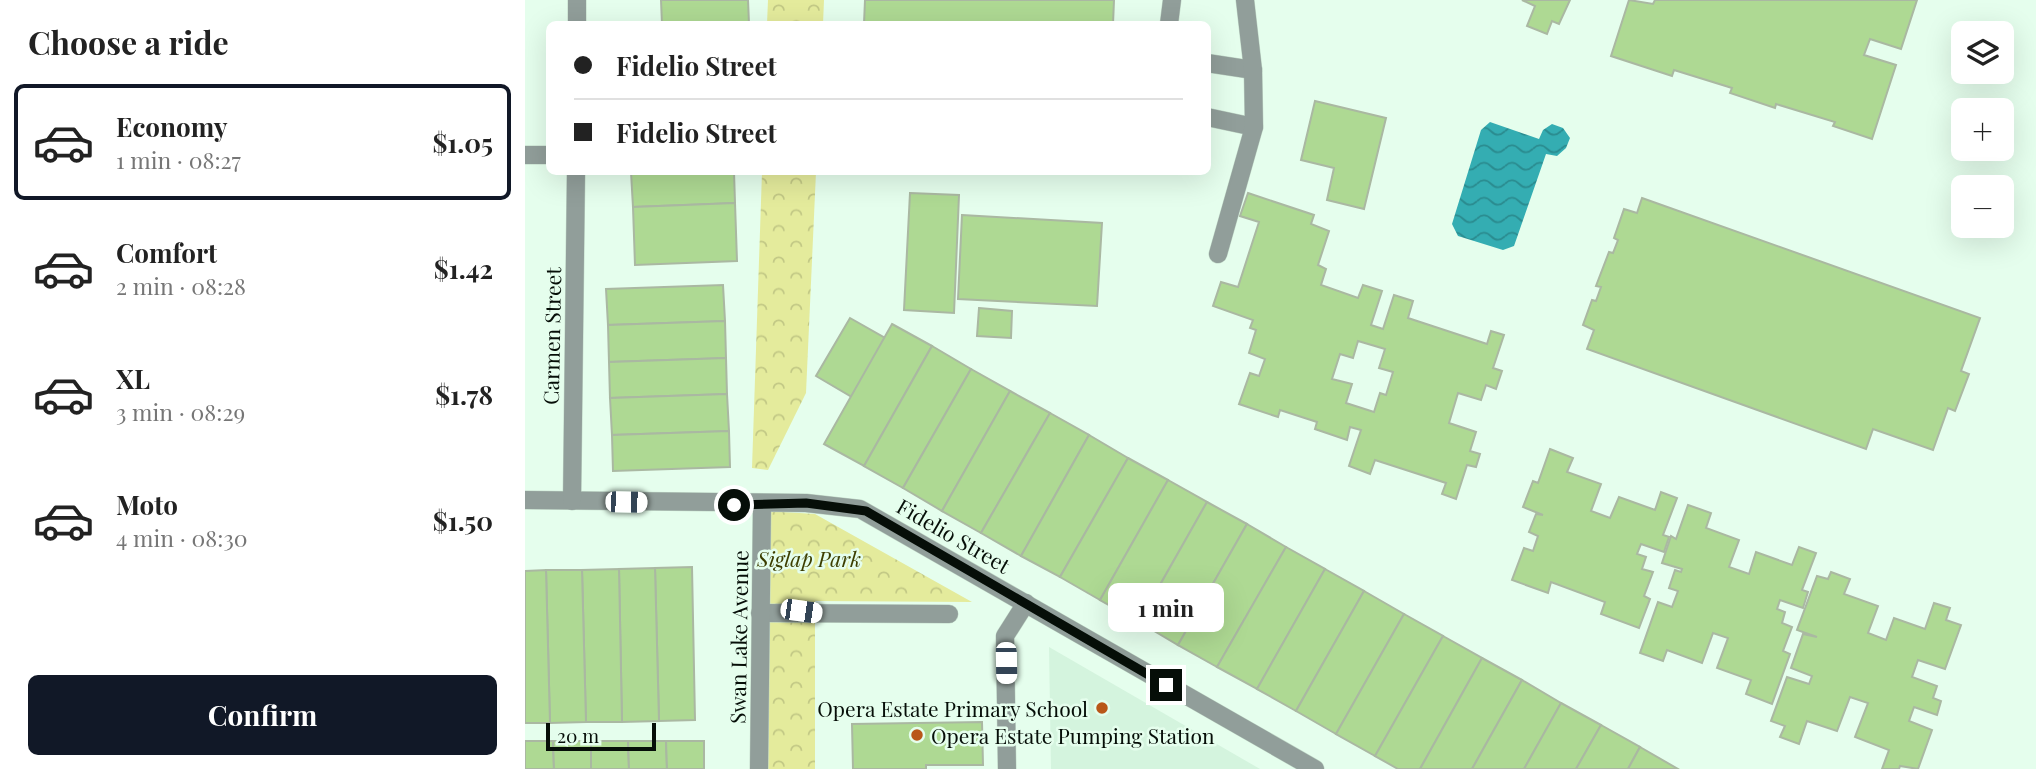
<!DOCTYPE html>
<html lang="en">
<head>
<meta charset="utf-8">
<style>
	:root { --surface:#fff; --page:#f2f2f2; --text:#222; --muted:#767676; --line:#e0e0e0; --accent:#111827 }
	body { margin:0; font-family:"Playfair Display",serif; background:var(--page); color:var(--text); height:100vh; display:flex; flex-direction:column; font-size:26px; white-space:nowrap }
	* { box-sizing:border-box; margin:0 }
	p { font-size:23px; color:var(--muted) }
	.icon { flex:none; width:38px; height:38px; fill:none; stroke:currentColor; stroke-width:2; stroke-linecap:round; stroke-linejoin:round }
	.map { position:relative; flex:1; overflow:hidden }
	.drawer { display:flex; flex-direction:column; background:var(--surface); width:525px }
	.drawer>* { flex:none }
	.banner { position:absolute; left:21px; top:21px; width:665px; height:154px; border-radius:10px; box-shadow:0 7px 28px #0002; display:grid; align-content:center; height:154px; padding:0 28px; background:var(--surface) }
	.controls { position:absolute; left:1426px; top:21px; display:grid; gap:14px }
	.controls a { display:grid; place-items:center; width:63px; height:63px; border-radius:10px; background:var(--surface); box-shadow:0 7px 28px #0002; font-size:35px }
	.scale { position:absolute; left:21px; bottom:18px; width:110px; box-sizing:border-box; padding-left:7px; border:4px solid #060e08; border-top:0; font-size:19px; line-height:24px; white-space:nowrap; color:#060e08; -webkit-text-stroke:5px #e5feed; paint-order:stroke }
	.end { position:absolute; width:32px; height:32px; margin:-16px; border:9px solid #060e08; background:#fff; box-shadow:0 0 0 4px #fff }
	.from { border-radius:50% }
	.bubble { position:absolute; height:49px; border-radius:10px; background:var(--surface); box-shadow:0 7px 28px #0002; font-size:23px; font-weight:700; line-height:49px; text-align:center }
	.car { position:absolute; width:21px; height:42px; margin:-21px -10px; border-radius:9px; box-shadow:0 0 5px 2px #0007; background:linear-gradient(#fff 24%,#345 0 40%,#fff 0 76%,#345 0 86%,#fff 0) }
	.banner b { display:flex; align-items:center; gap:24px; height:66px; font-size:26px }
	.banner b+b { border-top:2px solid var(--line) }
	.banner i { width:18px; height:18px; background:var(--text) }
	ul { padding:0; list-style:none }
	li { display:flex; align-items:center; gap:21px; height:116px; margin:0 14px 10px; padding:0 14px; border:4px solid transparent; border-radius:10px }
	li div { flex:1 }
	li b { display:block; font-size:26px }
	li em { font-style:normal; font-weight:700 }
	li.active { border-color:var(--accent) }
	li>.icon { width:63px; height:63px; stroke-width:1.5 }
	h2 { padding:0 28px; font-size:32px; line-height:84px }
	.primary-button { display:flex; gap:14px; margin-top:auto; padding:14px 28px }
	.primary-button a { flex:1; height:80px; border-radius:10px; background:var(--accent); color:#fff; font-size:28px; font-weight:700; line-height:80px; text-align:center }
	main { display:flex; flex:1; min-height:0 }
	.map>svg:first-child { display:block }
</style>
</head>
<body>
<main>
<section class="drawer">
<h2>Choose a ride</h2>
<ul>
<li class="active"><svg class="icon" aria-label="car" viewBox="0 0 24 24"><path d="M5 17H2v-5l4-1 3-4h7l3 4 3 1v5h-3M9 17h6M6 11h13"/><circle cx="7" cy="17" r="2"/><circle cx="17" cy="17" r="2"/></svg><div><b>Economy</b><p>1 min · 08:27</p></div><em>$1.05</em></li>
<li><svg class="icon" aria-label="car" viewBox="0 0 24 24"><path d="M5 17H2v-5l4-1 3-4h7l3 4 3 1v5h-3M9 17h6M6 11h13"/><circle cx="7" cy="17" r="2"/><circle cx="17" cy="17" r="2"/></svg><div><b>Comfort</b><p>2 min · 08:28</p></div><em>$1.42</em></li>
<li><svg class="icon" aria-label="car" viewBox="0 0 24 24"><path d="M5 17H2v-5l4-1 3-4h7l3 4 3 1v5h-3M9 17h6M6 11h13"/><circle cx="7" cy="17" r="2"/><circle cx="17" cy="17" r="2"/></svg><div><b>XL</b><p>3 min · 08:29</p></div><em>$1.78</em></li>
<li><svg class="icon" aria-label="car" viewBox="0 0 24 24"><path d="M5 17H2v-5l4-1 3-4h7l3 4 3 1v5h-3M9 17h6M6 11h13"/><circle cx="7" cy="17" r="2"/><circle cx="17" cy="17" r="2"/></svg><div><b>Moto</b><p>4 min · 08:30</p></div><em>$1.50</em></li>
</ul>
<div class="primary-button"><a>Confirm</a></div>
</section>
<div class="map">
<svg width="1511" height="769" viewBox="0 0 1511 769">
	<defs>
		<pattern id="park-crowns" width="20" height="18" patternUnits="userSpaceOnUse" patternTransform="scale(1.75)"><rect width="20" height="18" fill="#e4eb9c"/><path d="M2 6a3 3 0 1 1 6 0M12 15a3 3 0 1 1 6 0" fill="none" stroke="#c2c885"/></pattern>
		<pattern id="water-waves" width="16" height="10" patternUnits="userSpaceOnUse" patternTransform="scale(1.75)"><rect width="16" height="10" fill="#34adb2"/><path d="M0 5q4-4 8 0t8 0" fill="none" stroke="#2a8b8f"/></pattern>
	</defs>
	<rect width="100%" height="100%" fill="#e5feed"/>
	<path fill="#d4f4de" d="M524,647L735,769H526Z"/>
	<g fill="url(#park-crowns)">
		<path d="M243,0H299L298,24H242Z"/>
		<path d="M237,172H291L281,393L243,470L227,468Z"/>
		<path d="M243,511L290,514L447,602L290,601V769H240Z"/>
	</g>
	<path fill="url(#water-waves)" d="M965,122L1014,139L1018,130L1027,124L1038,128L1045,138L1041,148L1032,156L1021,154L989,246L978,250L933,236L927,224L956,130Z"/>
	<g fill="#aed993" stroke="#aab8a2" stroke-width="2" fill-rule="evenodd">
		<path d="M136,0H223L224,24H137Z"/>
		<path d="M340,0H589L588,24H339Z"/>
		<path d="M997,0H1045L1034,24L1027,21L1022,34L1002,26L1010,6Z"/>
		<path d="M1104,0L1128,4L1130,0H1392L1376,49L1345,39L1339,55L1371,65L1347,139L1308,126L1310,122L1251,104L1250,108L1205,93L1207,88L1149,70L1147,76L1086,56Z"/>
		<path d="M790,101L861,118L839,209L802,200L809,168L776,160Z"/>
		<path d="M106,172H209L210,203L108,207Z"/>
		<path d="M385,193L434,195L429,313L379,310Z"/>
		<path d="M723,193L789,215L786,224L804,231L793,265L801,269L796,285L833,298L838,285L857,291L846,325L858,329L869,295L888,301L883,318L962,344L966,331L979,335L968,368L977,371L971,389L961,385L956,400L933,393L924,423L951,432L945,451L955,454L951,467L942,465L931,499L917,494L921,483L850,460L845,474L824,466L836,430L825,427L822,440L790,429L792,422L755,410L753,417L714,404L725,373L734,376L740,359L724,353L731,330L725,328L728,320L688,306L696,282L713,287L734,222L715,216ZM833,341L860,349L854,368L868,372L861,395L855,393L849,412L821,403L827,384L807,379L815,354L828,358Z"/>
		<path d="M1117,198L1455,318L1436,371L1444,374L1430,411L1423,408L1408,450L1348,429L1341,449L1062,349L1069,330L1058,325L1067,300L1071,301L1076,287L1071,286L1084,252L1088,253L1093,240L1089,238L1099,209L1112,213Z"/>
		<path d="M210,203L212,261L110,265L108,207Z"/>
		<path d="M437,215L577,223L572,306L433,299Z"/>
		<path d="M198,285L200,321L83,325L81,289Z"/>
		<path d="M454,308L487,311L486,338L452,336Z"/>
		<path d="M325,318L360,338L327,397L291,376Z"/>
		<path d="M200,321L201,358L84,362L83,325Z"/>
		<path d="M367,324L407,346L339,466L299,444Z"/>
		<path d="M407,346L446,369L378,488L339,466Z"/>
		<path d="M201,358L202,394L85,398L84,362Z"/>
		<path d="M446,369L485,391L417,511L378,488Z"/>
		<path d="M485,391L525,413L456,533L417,511Z"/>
		<path d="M202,394L204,431L87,435L85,398Z"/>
		<path d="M525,413L564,435L496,556L456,533Z"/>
		<path d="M204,431L205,467L88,471L87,435Z"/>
		<path d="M564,435L603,458L535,577L496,556Z"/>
		<path d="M1025,449L1048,458L1042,472L1076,484L1066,511L1085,518L1094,497L1130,510L1136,492L1152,498L1138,535L1144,537L1139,552L1116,544L1112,554L1121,557L1117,569L1128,572L1119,596L1125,599L1114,628L1076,614L1080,602L1026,582L1023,593L987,580L999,548L1008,551L1013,536L1004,532L1011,514L1018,515L998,507L1008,481L1013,483Z"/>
		<path d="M603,458L643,480L575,600L535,577Z"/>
		<path d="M643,480L682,502L614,622L575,600Z"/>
		<path d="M682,502L722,524L653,645L614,622Z"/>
		<path d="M1163,505L1186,513L1181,528L1214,540L1204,567L1224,574L1231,552L1267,565L1274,547L1291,553L1277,590L1283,592L1278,608L1255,600L1252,609L1260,612L1257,623L1267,627L1258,651L1265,654L1247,704L1221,694L1226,680L1192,668L1203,638L1188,633L1177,663L1142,650L1138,661L1115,653L1133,602L1147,607L1153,591L1144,588L1150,570L1156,572L1157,569L1137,563L1146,536L1151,539Z"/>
		<path d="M722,524L761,547L692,667L653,645Z"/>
		<path d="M761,547L800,569L732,689L692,667Z"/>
		<path d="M167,567L170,720L134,721L130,568Z"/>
		<path d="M130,568L134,721L97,722L94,569Z"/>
		<path d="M94,569L97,722H61L57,570Z"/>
		<path d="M800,569L839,591L771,711L732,689Z"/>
		<path d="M21,570H57L61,722L25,723Z"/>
		<path d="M21,570L25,723H0V571Z"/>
		<path d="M1306,572L1325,579L1319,594L1353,606L1343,633L1361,640L1369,618L1400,629L1409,603L1425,608L1421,620L1436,625L1420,669L1393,660L1387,677L1412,686L1408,698L1416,701L1412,715L1389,707L1384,721L1407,730L1393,769L1375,766L1374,769H1357L1364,750L1330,737L1343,703L1325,697L1312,731L1282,721L1274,744L1255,737L1260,726L1246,721L1262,677L1284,684L1287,676L1266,668L1278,634L1292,637L1272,630L1292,576L1303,579Z"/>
		<path d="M839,591L879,614L811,734L771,711Z"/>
		<path d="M879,614L918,636L850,756L811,734Z"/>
		<path d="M918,636L957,658L895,769H873L850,756Z"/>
		<path d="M957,658L997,680L947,769H895Z"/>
		<path d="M997,680L1036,703L999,769H947Z"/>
		<path d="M1036,703L1076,725L1051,769H999Z"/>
		<path d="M457,722L458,765H401V769H328L327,724Z"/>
		<path d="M1076,725L1115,747L1103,769H1051Z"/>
		<path d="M0,741H28L29,769H0Z"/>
		<path d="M28,741H66V769H29Z"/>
		<path d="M66,741H103L104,769H66Z"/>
		<path d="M103,741H141L142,769H104Z"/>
		<path d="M141,741H179V769H142Z"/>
		<path d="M1115,747L1153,769H1103Z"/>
	</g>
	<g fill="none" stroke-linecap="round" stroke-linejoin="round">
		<g stroke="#c1d8c8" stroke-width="19">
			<g id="minor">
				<path d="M52,24V0"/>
				<path d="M644,24L647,0"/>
				<path d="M682,63L728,70"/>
				<path d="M682,117L729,127"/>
				<path d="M0,155H24"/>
				<path d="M693,254L729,127L728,70L720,0"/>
				<path d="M0,500L281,503L335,509L790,769"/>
				<path d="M47,501L51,172"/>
				<path d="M235,613L424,614"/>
				<path d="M234,769L237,505"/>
				<path d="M482,769L480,636L501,603"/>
			</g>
		</g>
		<use href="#minor" stroke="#919e9a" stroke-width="18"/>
	</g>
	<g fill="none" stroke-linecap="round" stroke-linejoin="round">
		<path stroke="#060e08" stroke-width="9" d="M209,505L281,503L341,511L641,685"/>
	</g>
	<g fill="#b95719" stroke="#e5feed" stroke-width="2.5">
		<circle cx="577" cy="708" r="7"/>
		<circle cx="392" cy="735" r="7"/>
	</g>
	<g text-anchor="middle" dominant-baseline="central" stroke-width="5" stroke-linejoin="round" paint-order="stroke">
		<g font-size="21" fill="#060e08" stroke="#e5feed">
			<text transform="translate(26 336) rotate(-89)">Carmen Street</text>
			<text transform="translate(429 535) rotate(30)">Fidelio Street</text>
			<text transform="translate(213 637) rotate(-89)">Swan Lake Avenue</text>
		</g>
		<g font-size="21" font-style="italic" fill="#3c3e00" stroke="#e5feed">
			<text x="284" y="558">Siglap Park</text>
		</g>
		<g font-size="21" fill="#060e08" stroke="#e5feed" text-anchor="end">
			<text x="563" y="708">Opera Estate Primary School</text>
			<text x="406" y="735" text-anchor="start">Opera Estate Pumping Station</text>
		</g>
	</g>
</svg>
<div class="controls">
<a><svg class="icon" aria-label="layers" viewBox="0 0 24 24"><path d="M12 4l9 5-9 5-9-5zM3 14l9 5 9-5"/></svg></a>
<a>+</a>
<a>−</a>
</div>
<div class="scale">20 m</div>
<i class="end from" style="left:209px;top:505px"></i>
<i class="end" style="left:641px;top:685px"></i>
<div class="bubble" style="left:583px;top:583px;width:116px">1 min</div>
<i class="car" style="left:101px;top:502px;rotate:91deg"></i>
<i class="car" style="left:276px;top:611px;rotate:98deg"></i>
<i class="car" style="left:481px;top:663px;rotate:179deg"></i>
<div class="banner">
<b><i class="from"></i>Fidelio Street</b>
<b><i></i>Fidelio Street</b>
</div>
</div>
</main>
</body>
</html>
